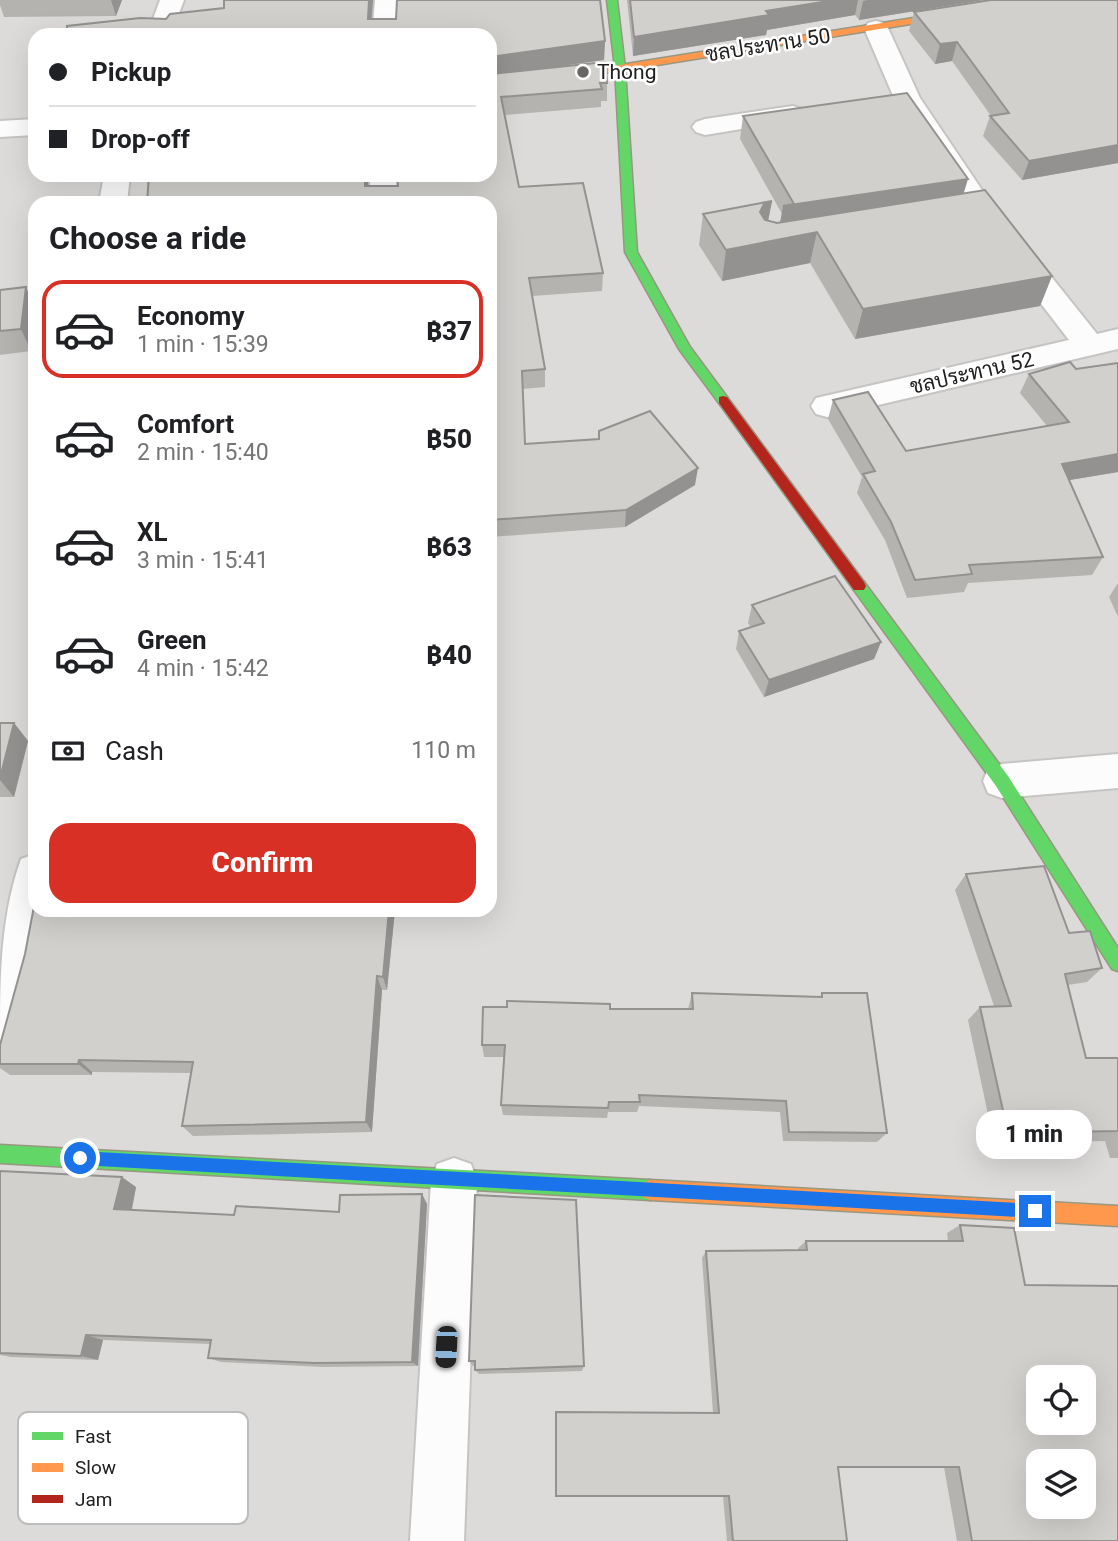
<!DOCTYPE html>
<html lang="en">
<head>
<meta charset="utf-8">
<style>
	:root { --surface:#fff; --page:#f6f6f6; --text:#202124; --muted:#757577; --line:#e0e0e0; --accent:#d93025 }
	body { margin:0; font-family:Roboto,Sarabun,sans-serif; background:var(--page); color:var(--text); height:100vh; display:flex; flex-direction:column; font-size:26px; white-space:nowrap }
	* { box-sizing:border-box; margin:0 }
	p { font-size:23px; color:var(--muted) }
	.icon { flex:none; width:38px; height:38px; fill:none; stroke:currentColor; stroke-width:2; stroke-linecap:round; stroke-linejoin:round }
	.map { position:relative; flex:1; overflow:hidden }
	.panel { position:absolute; left:28px; top:196px; width:469px; height:721px; display:flex; flex-direction:column; background:var(--surface); border-radius:21px; box-shadow:0 7px 28px #0002 }
	.panel>* { flex:none }
	.top-card { position:absolute; left:28px; top:28px; width:469px; height:154px; border-radius:21px; box-shadow:0 7px 28px #0002; display:grid; align-content:center; height:154px; padding:0 21px; background:var(--surface) }
	.buttons { position:absolute; left:1026px; top:1365px; display:grid; gap:14px }
	.buttons a { display:grid; place-items:center; width:70px; height:70px; border-radius:14px; background:var(--surface); box-shadow:0 7px 28px #0002; font-size:35px }
	.end { position:absolute; width:32px; height:32px; margin:-16px; border:9px solid #1a73e8; background:#fff; box-shadow:0 0 0 4px #fff }
	.from { border-radius:50% }
	.bubble { position:absolute; height:49px; border-radius:21px; background:var(--surface); box-shadow:0 7px 28px #0002; font-size:23px; font-weight:800; line-height:49px; text-align:center }
	.car { position:absolute; width:21px; height:42px; margin:-21px -10px; border-radius:9px; box-shadow:0 0 5px 2px #0007; background:linear-gradient(#222 24%,#8ab4d8 0 40%,#222 0 76%,#8ab4d8 0 86%,#222 0) }
	.top-card b { display:flex; align-items:center; gap:24px; height:66px; font-size:26px }
	.top-card b+b { border-top:2px solid var(--line) }
	.top-card i { width:18px; height:18px; background:var(--text) }
	ul { padding:0; list-style:none }
	li { display:flex; align-items:center; gap:21px; height:98px; margin:0 14px 10px; padding:0 7px; border:4px solid transparent; border-radius:21px }
	li div { flex:1 }
	li b { display:block; font-size:26px }
	li em { font-style:normal; font-weight:800 }
	li.current { border-color:var(--accent) }
	li>.icon { width:63px; height:63px; stroke-width:1.5 }
	h2 { padding:0 21px; font-size:32px; line-height:84px }
	.pay { display:flex; align-items:center; gap:18px; height:77px; padding:0 21px; font-size:26px }
	.pay p { margin-inline-start:auto }
	.primary-button { display:flex; gap:14px; margin-top:auto; padding:14px 21px }
	.primary-button a { flex:1; height:80px; border-radius:21px; background:var(--accent); color:#fff; font-size:28px; font-weight:800; line-height:80px; text-align:center }
	.map>svg:first-child { display:block }
</style>
</head>
<body>
<div class="map">
<svg width="1118" height="1541" viewBox="0 0 1118 1541">
	<rect width="100%" height="100%" fill="#eeebe8"/>
	<path fill="#dddbda" fill-rule="evenodd" d="M0,0H1118V1541H0ZM35,35H490V175H35ZM35,203H490V910H35ZM1038,1377H1083V1423H1038ZM1038,1461H1083V1507H1038Z"/>
	<g fill="none" stroke-linecap="round" stroke-linejoin="round">
		<g stroke="#c5c4c3" stroke-width="4">
			<g id="street">
				<path d="M160,0H184L171,35H147Z"/>
				<path d="M375,0H399L396,35H372Z"/>
				<path d="M876,21L884,23L888,28L920,98L982,190L1097,334L1118,329V349L827,417L816,414L811,406L816,398L1069,340L962,201L894,98L864,28L868,23Z"/>
				<path d="M793,106L802,109L806,114L802,119L705,135L696,132L692,127L696,122L705,119Z"/>
				<path d="M35,119V135L0,137V121Z"/>
				<path d="M104,175H130L127,203H99Z"/>
				<path d="M370,175H396L398,203H370Z"/>
				<path d="M1118,754V788L1002,798L988,793L983,781L988,769L1002,764Z"/>
				<path d="M35,854V910H47L22,1022L15,1037L0,1043C0,981 0,917 21,859Z"/>
				<path d="M454,1158L471,1164L477,1181L464,1541H410L431,1181L437,1164Z"/>
			</g>
		</g>
		<g stroke="#989780" stroke-width="3">
			<g id="fast">
				<path d="M607,0H617L625,68L637,252L690,347L727,397V403H719L679,349L625,252L615,68Z"/>
				<path d="M1027,0H1050L957,17L952,14Z"/>
				<path d="M859,580L864,582L1008,776L1118,948V971L1112,969L996,786L854,590L852,586L854,582Z"/>
				<path d="M0,1145L650,1180L657,1183L660,1190L657,1197L650,1200L0,1163Z"/>
			</g>
		</g>
		<g stroke="#989780" stroke-width="3">
			<g id="slow">
				<path d="M957,11L960,12V16L620,71L490,86V80L620,65Z"/>
				<path d="M650,1180L1118,1206V1226L650,1200L643,1197L640,1190L643,1183Z"/>
			</g>
		</g>
		<g stroke="#989780" stroke-width="3">
			<path id="jam" d="M723,396L727,397L864,582L866,586L864,590H854L719,403V397Z"/>
		</g>
		<use href="#street" fill="#fcfcfc" fill-rule="evenodd"/>
		<use href="#fast" fill="#63d668" fill-rule="evenodd"/>
		<use href="#slow" fill="#ff974d" fill-rule="evenodd"/>
		<use href="#jam" fill="#b3261e" fill-rule="evenodd"/>
	</g>
	<g fill="#b5b3b0">
		<path d="M0,0H122L116,16L4,17L0,5Z"/>
		<path d="M224,0H373L372,19L605,41L604,60L536,69L607,83V101H601V107L504,115L519,187L603,273L602,291L532,296L545,369V387L522,389L525,444L598,439L599,431L695,485L625,527L490,537V203L149,175H368V186H398L490,175L166,19L224,8Z"/>
		<path d="M627,0H984L859,20L855,15L767,30L766,35L633,56Z"/>
		<path d="M1118,0V163L1022,180L983,136L990,116H991L952,61L935,64L909,31L914,12Z"/>
		<path d="M743,116L963,193L1052,276L1040,306L855,339L810,263L722,281L699,245L703,214L772,201L768,220L777,223L780,222L782,214L740,139Z"/>
		<path d="M0,290L35,308L31,351L0,355Z"/>
		<path d="M1029,374L1118,472L1069,480L1103,557L1092,575L968,583L964,592L907,598L885,540L857,493L862,477L828,419L833,400L906,451L1047,426L1020,393Z"/>
		<path d="M1118,583V617L1109,597Z"/>
		<path d="M752,605L881,642L874,659L764,697L736,649L739,631L751,628L748,623Z"/>
		<path d="M0,723H14L28,741L14,797H0Z"/>
		<path d="M966,874L1069,933L1102,968L1087,982L1068,985L1086,1058H1118V1158H1110L1105,1141L994,1143L968,1020L980,1007L994,1006L955,890Z"/>
		<path d="M35,910H395L387,990H382L372,1132L193,1136L182,1126L191,1073L92,1072V1075H10L0,1068V1045L25,954Z"/>
		<path d="M692,993L820,997L822,993L887,1133L877,1142L783,1141L780,1112L639,1106L637,1112H608L607,1118L503,1115L501,1105L504,1057H484L482,1045L610,1009H688Z"/>
		<path d="M0,1171L136,1187L132,1210L234,1215L339,1212L422,1194L427,1204L418,1366L323,1367L221,1362L208,1358L210,1344L103,1340L98,1360L11,1357L0,1355Z"/>
		<path d="M960,1225L1025,1285L1118,1541H957L944,1467H838L847,1541H727L723,1496L713,1413L702,1258L706,1251L798,1250V1248L806,1241H948L947,1233Z"/>
		<path d="M469,1361L584,1366L582,1371L479,1374L475,1370V1366H473Z"/>
	</g>
	<g fill="#939290">
		<path d="M111,0H122L116,16Z"/>
		<path d="M369,0H373L370,35L368,19Z"/>
		<path d="M835,0H858L855,15L767,30L766,35L633,56L634,37L766,11Z"/>
		<path d="M868,0H984L859,20L863,1Z"/>
		<path d="M605,41L604,60L490,76V57Z"/>
		<path d="M957,42L952,61L935,64L940,44Z"/>
		<path d="M1118,145V163L1022,180L1029,161Z"/>
		<path d="M365,175H368V203L365,186Z"/>
		<path d="M968,179L961,202L779,229L783,206Z"/>
		<path d="M772,201L766,232L760,212L764,204Z"/>
		<path d="M817,232L810,263L722,281L726,250Z"/>
		<path d="M1052,276L1040,306L855,339L863,309Z"/>
		<path d="M26,287L35,308L31,351L21,329Z"/>
		<path d="M1118,454V472L1052,483L1062,464Z"/>
		<path d="M698,468L695,485L625,527L626,510Z"/>
		<path d="M881,642L874,659L764,697L769,680Z"/>
		<path d="M14,723L28,741L14,797L0,780V778Z"/>
		<path d="M389,910H395L387,990L383,977Z"/>
		<path d="M377,976L382,990L372,1132L366,1122Z"/>
		<path d="M79,1060L92,1072V1075L78,1064Z"/>
		<path d="M122,1177L136,1187L130,1218L114,1209Z"/>
		<path d="M422,1194L427,1204L418,1366L412,1362Z"/>
		<path d="M86,1335L103,1340L98,1360L81,1356Z"/>
	</g>
	<g fill="#d2d0cd" stroke="#939290" stroke-width="2" fill-rule="evenodd">
		<path d="M224,0H369L368,19H396L397,0H600L605,41L490,57V35H67V26L140,18L166,19L170,14L224,8Z"/>
		<path d="M630,0H835L766,11L769,15L634,37Z"/>
		<path d="M991,0H1118V145L1029,161L990,116L1009,113L957,42L940,44L914,12Z"/>
		<path d="M605,62L606,67L607,83H600L602,89L501,97L519,187L583,183L603,273L529,278L545,369L522,371L525,444L599,439V431L650,411L698,468L626,510L490,520V203H147L149,175H365V186H398L397,175H490V74Z"/>
		<path d="M907,93L968,179L783,206L794,204L743,116Z"/>
		<path d="M985,190L1052,276L863,309L817,232L726,250L703,214L772,201L764,204L760,212L765,220L777,223Z"/>
		<path d="M26,287L21,329L0,331V290Z"/>
		<path d="M1070,362L1076,369L1118,363V454L1062,464L1103,557L969,565L972,574L915,580L891,522L863,474L875,471L833,400L868,392L906,451L1069,422L1029,374Z"/>
		<path d="M835,576L881,642L769,680L739,631L764,623L752,605Z"/>
		<path d="M0,723H14L0,778Z"/>
		<path d="M1044,866L1069,933L1090,931L1102,968L1065,974L1086,1058H1118V1131L1008,1133L980,1007L1011,1006L966,874Z"/>
		<path d="M35,881V895L32,893Z"/>
		<path d="M35,901V910H389L383,977L377,976L366,1122L182,1126L193,1062L79,1060L78,1064H0V1045L25,954Z"/>
		<path d="M692,993L822,997V993H867L887,1133L789,1132L786,1101L639,1095L640,1102H609L608,1108L501,1105L505,1045H482L483,1007H507V1001L610,1004V1009H693Z"/>
		<path d="M0,1171L122,1177L114,1209L234,1215L236,1206L339,1212L340,1195L422,1194L412,1362L314,1363L208,1358L211,1340L86,1335L81,1356L0,1353Z"/>
		<path d="M475,1195L576,1200L584,1366L475,1370V1361H469Z"/>
		<path d="M960,1225L1014,1228L1025,1285L1118,1286V1541H972L959,1467H838L847,1541H733L729,1496H556V1412L719,1413L706,1251L807,1250L806,1241H963ZM1038,1377H1083V1423H1038ZM1038,1461H1083V1507H1038Z"/>
	</g>
	<path fill="#1a73e8" d="M80,1151L1035,1204L1042,1211L1035,1218L80,1165L73,1158Z"/>
	<circle fill="#686766" stroke="#fff" stroke-width="2.5" cx="583" cy="72" r="7"/>
	<g text-anchor="middle" dominant-baseline="central" stroke-width="5" stroke-linejoin="round" paint-order="stroke">
		<g font-size="21" fill="#202020" stroke="#fff">
			<text transform="translate(768 45) rotate(-9)">ชลประทาน 50</text>
			<text transform="translate(972 373) rotate(-13)">ชลประทาน 52</text>
		</g>
		<g font-size="21" fill="#202020" stroke="#fff" text-anchor="start">
			<text x="597" y="72">Thong</text>
		</g>
	</g>
	<rect x="18" y="1412" width="230" height="112" rx="10" fill="#fff" stroke="#bcbcbc" stroke-width="2"/>
	<rect x="32" y="1432" width="31" height="8" fill="#63d668"/>
	<rect x="32" y="1463" width="31" height="9" fill="#ff974d"/>
	<rect x="32" y="1495" width="31" height="8" fill="#b3261e"/>
	<g font-size="19" fill="#202020">
		<text x="75" y="1443">Fast</text>
		<text x="75" y="1474">Slow</text>
		<text x="75" y="1506">Jam</text>
	</g>
</svg>
<div class="buttons">
<a><svg class="icon" aria-label="locate" viewBox="0 0 24 24"><circle cx="12" cy="12" r="6"/><path d="M12 2v4M12 18v4M2 12h4M18 12h4"/></svg></a>
<a><svg class="icon" aria-label="layers" viewBox="0 0 24 24"><path d="M12 4l9 5-9 5-9-5zM3 14l9 5 9-5"/></svg></a>
</div>
<i class="end from" style="left:80px;top:1158px"></i>
<i class="end" style="left:1035px;top:1211px"></i>
<div class="bubble" style="left:976px;top:1110px;width:116px">1 min</div>
<i class="car" style="left:446px;top:1347px;rotate:183deg"></i>
<div class="top-card">
<b><i class="from"></i>Pickup</b>
<b><i></i>Drop-off</b>
</div>
<section class="panel">
<h2>Choose a ride</h2>
<ul>
<li class="current"><svg class="icon" aria-label="car" viewBox="0 0 24 24"><path d="M5 17H2v-5l4-1 3-4h7l3 4 3 1v5h-3M9 17h6M6 11h13"/><circle cx="7" cy="17" r="2"/><circle cx="17" cy="17" r="2"/></svg><div><b>Economy</b><p>1 min · 15:39</p></div><em>฿37</em></li>
<li><svg class="icon" aria-label="car" viewBox="0 0 24 24"><path d="M5 17H2v-5l4-1 3-4h7l3 4 3 1v5h-3M9 17h6M6 11h13"/><circle cx="7" cy="17" r="2"/><circle cx="17" cy="17" r="2"/></svg><div><b>Comfort</b><p>2 min · 15:40</p></div><em>฿50</em></li>
<li><svg class="icon" aria-label="car" viewBox="0 0 24 24"><path d="M5 17H2v-5l4-1 3-4h7l3 4 3 1v5h-3M9 17h6M6 11h13"/><circle cx="7" cy="17" r="2"/><circle cx="17" cy="17" r="2"/></svg><div><b>XL</b><p>3 min · 15:41</p></div><em>฿63</em></li>
<li><svg class="icon" aria-label="car" viewBox="0 0 24 24"><path d="M5 17H2v-5l4-1 3-4h7l3 4 3 1v5h-3M9 17h6M6 11h13"/><circle cx="7" cy="17" r="2"/><circle cx="17" cy="17" r="2"/></svg><div><b>Green</b><p>4 min · 15:42</p></div><em>฿40</em></li>
</ul>
<div class="pay"><svg class="icon" aria-label="cash" viewBox="0 0 24 24"><path d="M3 7h18v10H3z"/><circle cx="12" cy="12" r="2"/></svg>Cash<p>110 m</p></div>
<div class="primary-button"><a>Confirm</a></div>
</section>
</div>
</body>
</html>
